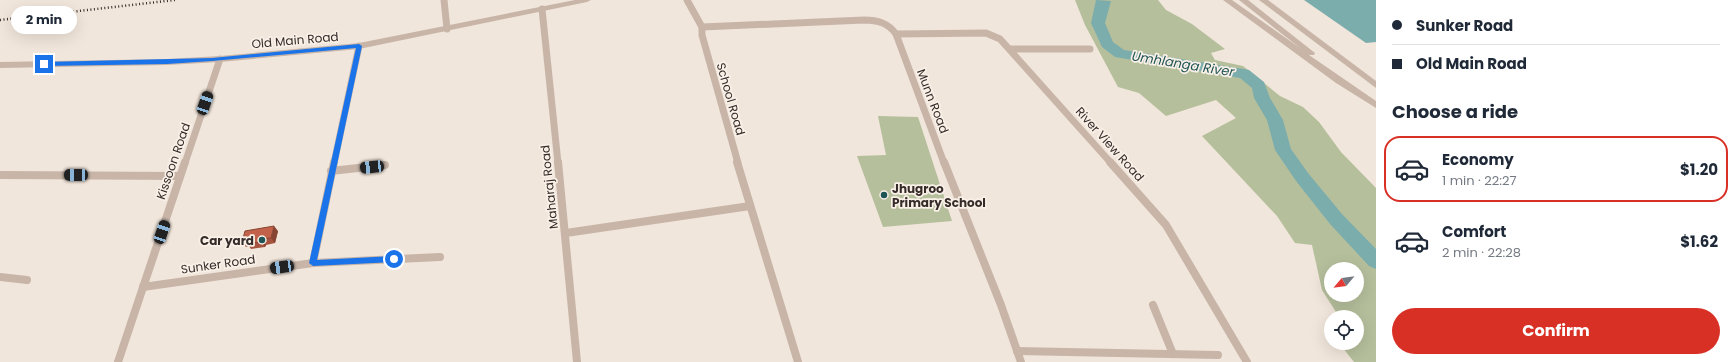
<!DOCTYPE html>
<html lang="en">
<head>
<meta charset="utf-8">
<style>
	:root { --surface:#fff; --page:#f6f6f7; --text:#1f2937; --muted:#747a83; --line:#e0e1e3; --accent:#d93025 }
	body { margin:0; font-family:Poppins,sans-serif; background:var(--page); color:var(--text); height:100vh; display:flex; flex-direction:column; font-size:15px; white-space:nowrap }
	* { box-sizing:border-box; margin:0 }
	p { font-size:13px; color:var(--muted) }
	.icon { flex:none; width:22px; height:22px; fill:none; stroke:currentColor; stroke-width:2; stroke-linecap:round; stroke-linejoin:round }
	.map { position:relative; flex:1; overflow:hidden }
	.drawer { display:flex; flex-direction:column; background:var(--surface); width:360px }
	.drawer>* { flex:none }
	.hud { display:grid; align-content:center; height:88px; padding:0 16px; background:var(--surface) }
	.needle { width:26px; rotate:241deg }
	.controls { position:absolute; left:1324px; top:262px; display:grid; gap:8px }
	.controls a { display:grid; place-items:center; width:40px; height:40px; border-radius:50%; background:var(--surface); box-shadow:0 4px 16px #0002; font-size:20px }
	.end { position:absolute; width:18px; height:18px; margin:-9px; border:5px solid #1a73e8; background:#fff; box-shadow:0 0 0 2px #fff }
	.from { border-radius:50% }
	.bubble { position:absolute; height:28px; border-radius:14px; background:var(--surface); box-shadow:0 4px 16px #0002; font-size:13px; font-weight:700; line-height:28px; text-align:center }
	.car { position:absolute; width:12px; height:24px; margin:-12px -6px; border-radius:5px; box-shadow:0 0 3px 1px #0007; background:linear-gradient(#222 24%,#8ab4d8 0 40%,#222 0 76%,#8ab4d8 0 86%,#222 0) }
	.hud b { display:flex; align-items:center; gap:14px; height:38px; font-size:15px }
	.hud b+b { border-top:1px solid var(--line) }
	.hud i { width:10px; height:10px; background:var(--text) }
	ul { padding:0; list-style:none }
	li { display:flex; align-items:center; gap:12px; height:66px; margin:0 8px 6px; padding:0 8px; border:2px solid transparent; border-radius:16px }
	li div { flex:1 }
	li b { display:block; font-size:15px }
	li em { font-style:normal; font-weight:700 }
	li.selected { border-color:var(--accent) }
	li>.icon { width:36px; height:36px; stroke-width:1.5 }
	h2 { padding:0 16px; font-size:18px; line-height:48px }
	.primary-button { display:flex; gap:8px; margin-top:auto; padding:8px 16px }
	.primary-button a { flex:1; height:46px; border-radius:24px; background:var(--accent); color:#fff; font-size:16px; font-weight:700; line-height:46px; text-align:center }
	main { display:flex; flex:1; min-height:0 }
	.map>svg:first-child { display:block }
</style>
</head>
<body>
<main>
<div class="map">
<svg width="1376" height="362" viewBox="0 0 1376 362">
	<rect width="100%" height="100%" fill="#f1e6db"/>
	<g fill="#b5bf9c" fill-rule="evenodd">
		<path d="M1075,0H1158L1166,10L1192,24L1225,49L1211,53L1215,60L1243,66L1280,96L1303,107L1319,122L1341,152L1376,188V362H1354L1339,343H1357V317H1336V312L1322,290L1312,245L1295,243L1277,216L1202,136L1236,118L1216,100L1166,116L1139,93L1118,87L1085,25ZM1331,269H1357V295H1331Z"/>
		<path d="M878,116L918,117L952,221L883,227L857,156L886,155Z"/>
	</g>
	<path fill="#7cadad" d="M1304,0H1376V42L1366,43Z"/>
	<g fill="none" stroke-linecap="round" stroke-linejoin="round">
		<path fill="#7cadad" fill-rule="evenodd" d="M1096,0L1111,1L1105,23L1113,42L1124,50L1244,69L1249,70L1264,82L1270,98L1283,120L1291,149L1308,173L1342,214L1376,249V269L1369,266L1330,224L1296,181L1275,150L1267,120L1254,98L1252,88L1240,78L1115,57L1102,47L1091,23Z"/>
		<g stroke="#c8b5a8" stroke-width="7">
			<path d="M444,0L447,29"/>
			<path d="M687,0L702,27V35L738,163"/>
			<path d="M542,9L558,163"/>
			<path d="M702,27L864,20C878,20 888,23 896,34L944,163"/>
			<path d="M896,34L986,33L1000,39L1111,163"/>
			<path d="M1010,49H1090"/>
			<path d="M185,163L220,59"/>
			<path d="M334,163L359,46"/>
		</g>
		<g stroke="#c8b5a8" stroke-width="8">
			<path d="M558,162L577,362"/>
			<path d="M737,162L798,362"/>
			<path d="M944,162L1001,305L1021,362"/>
			<path d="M1110,162L1166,225L1247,362"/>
			<path d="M331,171L385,165"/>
			<path d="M0,175L180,176"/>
			<path d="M566,233L750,206"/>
			<path d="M313,263L334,162"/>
			<path d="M0,277L27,280"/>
			<path d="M143,287L313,263L440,257"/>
			<path d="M1153,305L1173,354"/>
			<path d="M1017,351L1218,355"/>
			<path d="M118,362L185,162"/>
		</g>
		<g fill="#c8b5a8" fill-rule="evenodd">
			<path d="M575,0H591L587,2L359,49L220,62L167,65L0,68V62L167,59L220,56L359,43Z"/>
			<path d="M1223,0H1232L1300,48L1239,0H1248L1315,53L1314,55H1309L1376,101V108L1336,83Z"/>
			<path d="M1259,0H1268L1376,81V88Z"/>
		</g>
		<path stroke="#352b28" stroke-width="2.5" stroke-dasharray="1 2.5" stroke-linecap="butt" d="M0,20L175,0"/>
	</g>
	<path fill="#a6533f" d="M278,231L275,243L266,245L265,247L251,249L249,246L246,247L242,242Z"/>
	<g fill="#874433">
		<path d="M274,226L278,231L275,243L271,238Z"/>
		<path d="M262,239L266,245L265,247L262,242Z"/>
	</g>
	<path fill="#c16149" stroke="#874433" d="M274,226L271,238L262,239V242L247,243L248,241L242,242L245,231Z"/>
	<path fill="#1a73e8" d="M359,44L362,46L317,260L394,256L397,259L394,262L313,266L309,263L356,48L212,61L167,64L44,66L41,64L44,62L212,58Z"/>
	<g fill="#1f5455" stroke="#f9f0e8" stroke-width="1.5">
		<circle cx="884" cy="195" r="4"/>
		<circle cx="262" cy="240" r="4"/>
	</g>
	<g text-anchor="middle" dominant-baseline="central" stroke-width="3.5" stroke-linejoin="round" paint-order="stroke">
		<g font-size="12" fill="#352b28" stroke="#f9f0e8">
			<text transform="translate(295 40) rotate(-5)">Old Main Road</text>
			<text transform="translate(731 99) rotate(74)">School Road</text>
			<text transform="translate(933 101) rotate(69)">Munn Road</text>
			<text transform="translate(1110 144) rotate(48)">River View Road</text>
			<text transform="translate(173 161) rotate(-71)">Kissoon Road</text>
			<text transform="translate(549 187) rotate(-96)">Maharaj Road</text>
			<text transform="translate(218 264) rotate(-8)">Sunker Road</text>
		</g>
		<g font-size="12" font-weight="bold" fill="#352b28" stroke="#f9f0e8" text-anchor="start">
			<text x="892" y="188">Jhugroo<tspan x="892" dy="14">Primary School</tspan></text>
			<text x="254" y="240" text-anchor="end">Car yard</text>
		</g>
		<g font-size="13" font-style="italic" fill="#1f5455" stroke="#f9f0e8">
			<text transform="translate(1183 64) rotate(9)">Umhlanga River</text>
		</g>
	</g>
</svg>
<div class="controls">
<a><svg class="needle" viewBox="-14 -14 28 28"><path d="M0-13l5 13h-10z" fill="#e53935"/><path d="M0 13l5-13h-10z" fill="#747a83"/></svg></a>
<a><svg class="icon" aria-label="locate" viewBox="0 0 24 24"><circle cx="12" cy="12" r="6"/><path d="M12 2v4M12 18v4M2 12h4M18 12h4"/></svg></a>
</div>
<i class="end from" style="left:394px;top:259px"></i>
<i class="end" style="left:44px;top:64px"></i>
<div class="bubble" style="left:11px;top:6px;width:66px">2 min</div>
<i class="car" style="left:205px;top:103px;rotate:19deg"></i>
<i class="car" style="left:372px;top:167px;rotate:264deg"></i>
<i class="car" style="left:76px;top:175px;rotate:270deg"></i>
<i class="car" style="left:162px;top:232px;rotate:19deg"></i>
<i class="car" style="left:282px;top:267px;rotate:262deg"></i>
</div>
<section class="drawer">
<div class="hud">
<b><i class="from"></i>Sunker Road</b>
<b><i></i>Old Main Road</b>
</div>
<h2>Choose a ride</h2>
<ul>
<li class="selected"><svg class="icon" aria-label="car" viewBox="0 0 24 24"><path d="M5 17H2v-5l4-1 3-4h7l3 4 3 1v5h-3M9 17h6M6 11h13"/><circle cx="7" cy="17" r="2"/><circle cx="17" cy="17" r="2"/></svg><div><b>Economy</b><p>1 min · 22:27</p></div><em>$1.20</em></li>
<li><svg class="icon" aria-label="car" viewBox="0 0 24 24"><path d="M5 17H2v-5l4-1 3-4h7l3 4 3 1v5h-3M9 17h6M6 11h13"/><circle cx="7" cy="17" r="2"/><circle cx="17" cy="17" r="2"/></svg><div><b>Comfort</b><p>2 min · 22:28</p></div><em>$1.62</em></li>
</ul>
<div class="primary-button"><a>Confirm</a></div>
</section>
</main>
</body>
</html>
